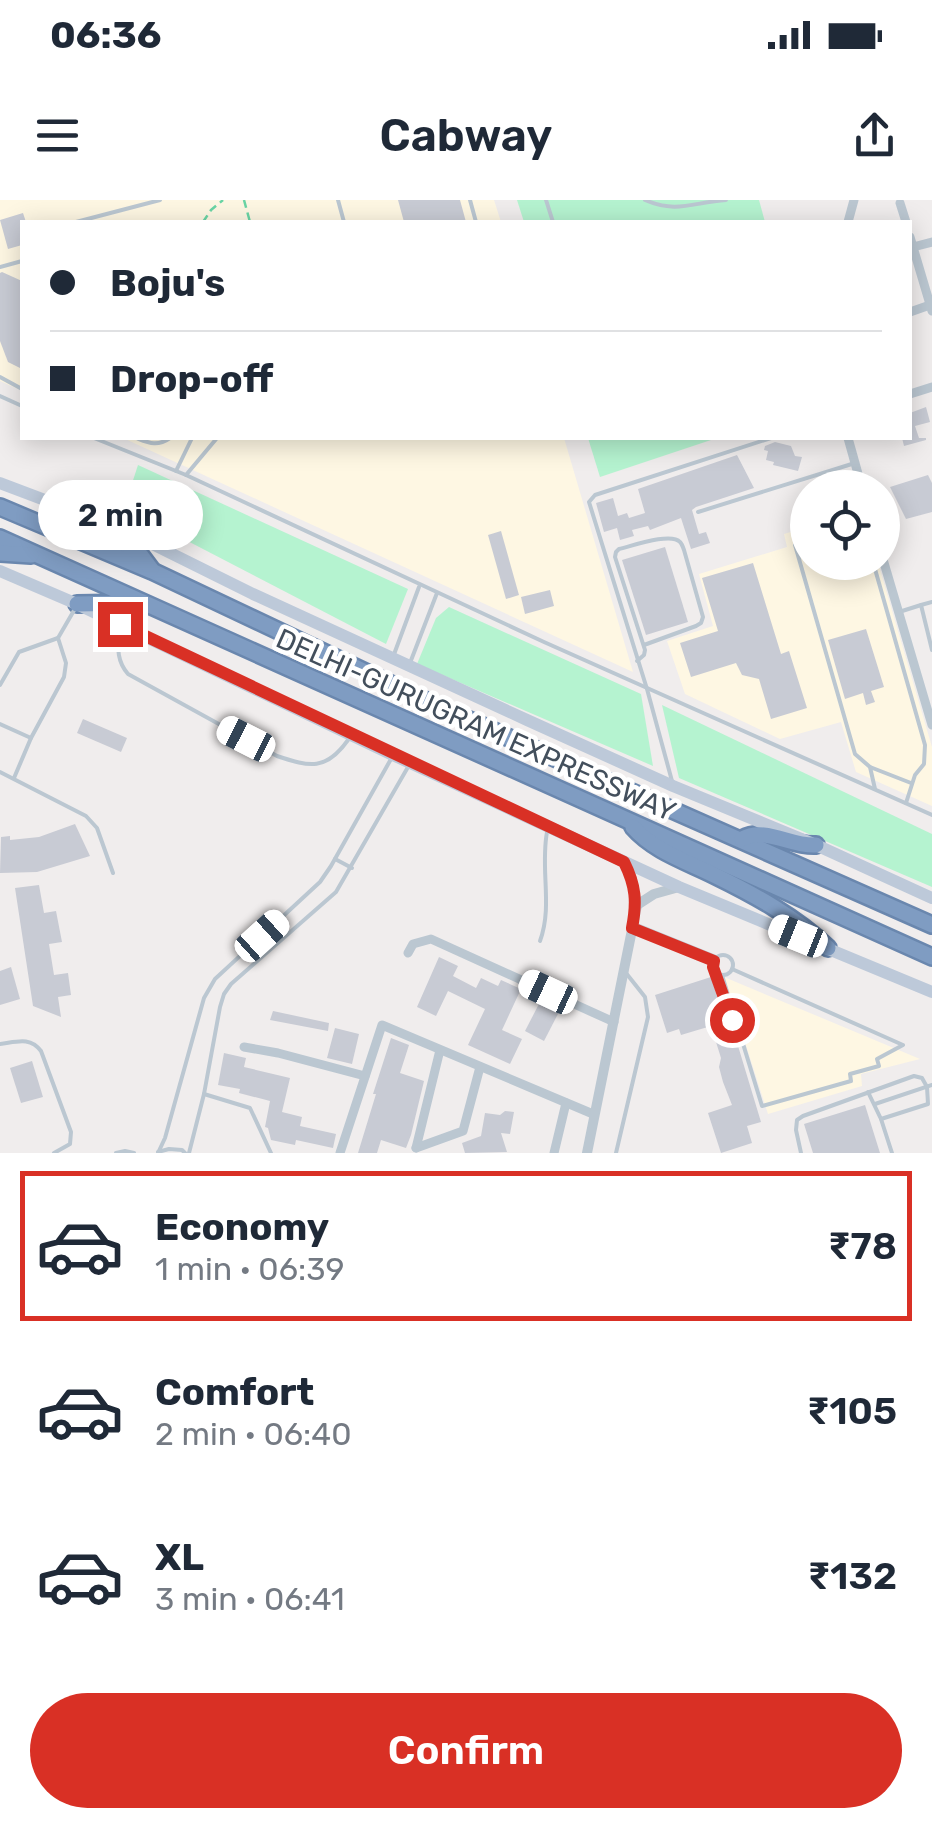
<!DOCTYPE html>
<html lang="en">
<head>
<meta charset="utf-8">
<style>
	:root { --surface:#fff; --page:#f2f2f3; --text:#1f2937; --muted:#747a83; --line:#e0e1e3; --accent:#d93025 }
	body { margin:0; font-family:Rubik,sans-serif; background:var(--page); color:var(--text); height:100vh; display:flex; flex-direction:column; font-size:38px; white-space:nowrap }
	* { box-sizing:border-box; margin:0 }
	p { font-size:32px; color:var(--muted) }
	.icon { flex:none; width:55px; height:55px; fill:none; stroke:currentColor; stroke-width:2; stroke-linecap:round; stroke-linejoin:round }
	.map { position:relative; height:953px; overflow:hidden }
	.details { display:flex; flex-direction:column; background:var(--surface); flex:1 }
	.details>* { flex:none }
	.banner { position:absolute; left:20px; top:20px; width:892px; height:220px; border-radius:0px; box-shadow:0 5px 25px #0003; display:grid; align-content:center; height:220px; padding:0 30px; background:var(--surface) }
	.controls { position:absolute; left:790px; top:270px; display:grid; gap:20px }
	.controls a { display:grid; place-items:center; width:110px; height:110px; border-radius:50%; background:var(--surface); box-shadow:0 5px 25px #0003; font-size:50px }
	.end { position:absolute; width:45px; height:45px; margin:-22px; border:12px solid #d93025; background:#fff; box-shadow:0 0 0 5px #fff }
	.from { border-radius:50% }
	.bubble { position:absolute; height:70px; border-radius:35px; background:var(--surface); box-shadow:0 5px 25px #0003; font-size:32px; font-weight:600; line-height:70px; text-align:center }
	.car { position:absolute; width:30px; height:60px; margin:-30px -15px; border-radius:12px; box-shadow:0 0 8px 2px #0007; background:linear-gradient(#fff 24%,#345 0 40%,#fff 0 76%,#345 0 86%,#fff 0) }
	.banner b { display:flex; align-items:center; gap:35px; height:95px; font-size:38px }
	.banner b+b { border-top:2px solid var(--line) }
	.banner i { width:25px; height:25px; background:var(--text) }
	ul { padding:18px 0 0; list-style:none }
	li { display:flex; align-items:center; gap:30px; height:150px; margin:0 20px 15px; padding:0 10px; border:5px solid transparent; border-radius:0px }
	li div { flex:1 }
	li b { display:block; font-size:38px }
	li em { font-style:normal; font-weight:600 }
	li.on { border-color:var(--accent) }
	li>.icon { width:90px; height:90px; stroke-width:1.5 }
	.cta { display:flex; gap:20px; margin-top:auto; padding:20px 30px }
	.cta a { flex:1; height:115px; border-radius:60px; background:var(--accent); color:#fff; font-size:40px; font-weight:600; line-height:115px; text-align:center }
	.status { display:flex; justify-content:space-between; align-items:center; height:70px; padding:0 50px; background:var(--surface); direction:ltr }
	.status svg { height:28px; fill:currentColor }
	header { display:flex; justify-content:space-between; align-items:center; height:130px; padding:0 30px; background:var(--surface); font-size:45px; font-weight:600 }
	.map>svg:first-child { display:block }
</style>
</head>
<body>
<div class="status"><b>06:36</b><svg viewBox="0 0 49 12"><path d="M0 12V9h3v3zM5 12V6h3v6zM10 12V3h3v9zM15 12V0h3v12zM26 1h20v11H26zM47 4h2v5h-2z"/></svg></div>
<header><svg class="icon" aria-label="menu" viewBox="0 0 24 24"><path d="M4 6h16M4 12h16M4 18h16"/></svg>Cabway<svg class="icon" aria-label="share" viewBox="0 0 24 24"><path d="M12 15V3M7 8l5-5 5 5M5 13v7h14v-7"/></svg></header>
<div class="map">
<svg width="932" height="953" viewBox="0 0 932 953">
	<rect width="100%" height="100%" fill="#f0eded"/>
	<g fill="#fef7e3">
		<path d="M0,0H494L501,22H22V191L0,181Z"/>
		<path d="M123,238H564L633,472Z"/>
		<path d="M807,327L808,362L878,363L932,547V606L856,572L841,522L780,539L685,494L667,441L713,426L699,374L787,347L784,334Z"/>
		<path d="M724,777L920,859L861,874L862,886L768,914Z"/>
	</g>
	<g fill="#b5f3d0">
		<path d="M517,0H759L765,22H524Z"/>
		<path d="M588,238H717L600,277Z"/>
		<path d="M138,265L408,389L386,444L124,308Z"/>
		<path d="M449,407L641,494L653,566L417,464L436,418Z"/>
		<path d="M662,505L932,634V687L679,578Z"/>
	</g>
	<g fill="#c8cbd4">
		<path d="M398,0H460L466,22H404Z"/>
		<path d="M23,13L26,22H22V45L8,49L0,20Z"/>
		<path d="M2,72L22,81V169L8,162L0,141V73Z"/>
		<path d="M926,207L930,222L915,226L919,238H926V240L904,246L902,238H910V213Z"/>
		<path d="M775,242L791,246L795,256L802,257L798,271L773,265L774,262L766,260L768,251L764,250L765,246Z"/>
		<path d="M737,255L754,288L696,307L692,310L699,334L706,332L710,343L691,349L681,318L650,330L648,326L632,330L634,336L620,340L617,328L604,332L596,303L613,298L618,316L627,313L629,318L645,313L638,289Z"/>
		<path d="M928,275L932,283V312L906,319L890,287Z"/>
		<path d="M501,331L519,395L506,399L488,335Z"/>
		<path d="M665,347L688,422L646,435L622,360Z"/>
		<path d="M753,363L781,454L789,451L807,508L771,519L759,479L742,475L736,463L691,477L680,443L718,431L702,378Z"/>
		<path d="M550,390L554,406L525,414L521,397Z"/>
		<path d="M866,429L884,487L871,491L875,502L866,505L863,493L845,499L828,440Z"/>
		<path d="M83,519L127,538L121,552L77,533Z"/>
		<path d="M75,624L90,656L37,672L0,673L1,637L10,636V640L39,637Z"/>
		<path d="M39,685L44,713L56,711L62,742L49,744L54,775L68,773L71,795L58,797L61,817L33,806L15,688Z"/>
		<path d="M439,757L458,766L453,776L476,788L481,778L498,786L501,780L521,789L502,830L522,839L510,864L468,845L485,809L448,791L436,816L417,807Z"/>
		<path d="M11,767L20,799L0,805V771Z"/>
		<path d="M711,777L721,809L722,808L728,823L732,826L761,922L747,926L752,943L721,953L708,913L732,905L723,882L719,867L721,858L711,826L681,835L679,829L667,833L655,795Z"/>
		<path d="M541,800L560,810L544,841L525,831Z"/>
		<path d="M273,811L329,823L328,831L270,820Z"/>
		<path d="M335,828L359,834L352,864L327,858Z"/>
		<path d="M391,838L409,845L400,873L424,881L411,935L406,948L381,940L377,953H358L376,894H373Z"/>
		<path d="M224,853L246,858L244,867L290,878L282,912L302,917L300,926L336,934L333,948L296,940L295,945L271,940L268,928L265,927L270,901L239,893L240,889L218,885Z"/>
		<path d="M32,861L43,897L21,903L10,868Z"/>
		<path d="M865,905L880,953H813L804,924Z"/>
		<path d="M505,911L514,912L510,934L501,933L507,952L465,953L462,943L481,936L485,913L500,915Z"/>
	</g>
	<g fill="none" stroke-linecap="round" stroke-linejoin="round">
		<g stroke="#6a87ae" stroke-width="20">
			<g id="motorway">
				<path d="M0,307L152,371L435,505L932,725"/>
				<path d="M70,310L139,353L151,369"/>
				<path d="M0,338L932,757"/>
				<path d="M0,353L31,355"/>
				<path d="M77,404L137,403"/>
				<path d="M633,627C654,651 686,661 714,675C755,695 795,717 828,748"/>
				<path d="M742,639C766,626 791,647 816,645"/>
			</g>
		</g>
		<g stroke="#6ad5a5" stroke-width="2.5" stroke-dasharray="8 5" stroke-linecap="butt">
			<path d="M244,0L250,22"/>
			<path d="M203,22L211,10L223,0"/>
		</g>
		<g stroke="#bbc7d1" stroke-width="4">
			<path d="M338,0L344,22"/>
			<path d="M470,0L476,22"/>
			<path d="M546,0L553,22"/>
			<path d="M645,0C677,14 694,2 726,0"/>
			<path d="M76,22L160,0"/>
			<path d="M0,67L22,61"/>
			<path d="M0,177L22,189"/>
			<path d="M0,196L22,206"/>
			<path d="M94,238L186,275L544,442L932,615"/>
			<path d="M136,238C149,243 157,247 170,238"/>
			<path d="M176,271L192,238"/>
			<path d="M186,275L217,238"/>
			<path d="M698,312L855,263"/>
			<path d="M795,345L855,554L870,567L875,589"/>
			<path d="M873,362L925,545L924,564L915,575L906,603"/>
			<path d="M932,402L921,405L932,450"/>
			<path d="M899,412L921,405"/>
			<path d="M119,429C118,447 116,460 128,474L277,556C310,567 326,571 348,540"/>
			<path d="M393,457L419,387"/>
			<path d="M637,461L644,455L645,450L615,357L616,352L619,349C632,346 671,332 680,342C682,344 683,347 684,350L703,417L701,423L696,426L644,445"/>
			<path d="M410,463L437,393"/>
			<path d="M0,485L19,452L58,438L76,407"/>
			<path d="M0,524L31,538"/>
			<path d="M870,567L911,583"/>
			<path d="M0,572L86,616L97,628L113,673"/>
			<path d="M14,578L31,538L64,477L66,463L58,438"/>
			<path d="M672,581L647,489L589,302L595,295L771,238"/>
			<path d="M335,659L352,668"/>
			<path d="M637,725L716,757"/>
			<path d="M635,729L714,761"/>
			<path d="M540,741C553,706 540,669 547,632"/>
			<circle cx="723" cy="765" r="10"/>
			<path d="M717,773L732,820"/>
			<path d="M722,775L762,906L851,881L850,874L879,866L877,859L903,845L732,769"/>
			<path d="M0,844C16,842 30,836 41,851L71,932L70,944L54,953"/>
			<path d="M868,892L881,919L892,953"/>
			<path d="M204,894L250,908L271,953"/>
			<path d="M875,904L932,885"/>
			<path d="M158,952L169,949L182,950L185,953"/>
			<path d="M116,953L125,951L134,953"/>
			<path d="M158,953L165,938L204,798L215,779L320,682L331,666L391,559"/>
			<path d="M189,953L204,894L220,807L224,794L231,784L336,692L408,567"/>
			<path d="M616,953L648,817L645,797L626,773"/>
			<path d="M801,953L796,930L797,920L803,916L914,876L922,878L927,887L928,904L881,919"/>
		</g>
		<g stroke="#bbc7d1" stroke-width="9">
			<path d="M900,3L906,22"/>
			<path d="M848,22L854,0"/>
			<path d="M910,37L932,111"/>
			<path d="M913,47L932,42"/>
			<path d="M910,112L930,105"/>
			<path d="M910,194L932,187"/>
			<path d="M848,238L862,288"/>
			<path d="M882,356L932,525"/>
			<path d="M408,753L413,744L431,739L614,822"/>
			<path d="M244,847L278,853L365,876"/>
			<path d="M416,948L463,931L480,867"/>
			<path d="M416,948L440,850"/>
			<path d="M340,953L382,825L593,914"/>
			<path d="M554,953L566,903"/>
		</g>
		<g stroke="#bbc7d1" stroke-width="10">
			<path d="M637,705L654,694L679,687"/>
			<path d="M587,953L637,705L631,676L625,662"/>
		</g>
		<g stroke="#bdc9d9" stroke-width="12">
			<path d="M0,283L124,330L253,394L527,520L673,586L816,645L932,698"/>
			<path d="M0,371L77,404L393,555L679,687L932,792"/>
		</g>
		<use href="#motorway" stroke="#7f9cc2" stroke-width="15"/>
	</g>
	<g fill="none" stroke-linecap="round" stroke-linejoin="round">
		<path stroke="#d93025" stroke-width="12" d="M120,424L624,662C636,686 637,702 632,728L714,761L713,767L732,820"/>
	</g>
	<g text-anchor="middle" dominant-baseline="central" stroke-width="9" stroke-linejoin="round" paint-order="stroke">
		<g font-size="28" fill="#434f5c" stroke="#fff">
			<text transform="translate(476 525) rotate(24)">DELHI-GURUGRAM EXPRESSWAY</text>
		</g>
	</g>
</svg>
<div class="controls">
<a><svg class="icon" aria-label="locate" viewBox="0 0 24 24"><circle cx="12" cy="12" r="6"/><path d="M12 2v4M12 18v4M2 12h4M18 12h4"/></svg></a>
</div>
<i class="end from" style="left:732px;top:820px"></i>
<i class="end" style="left:120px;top:424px"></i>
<div class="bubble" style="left:38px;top:280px;width:165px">2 min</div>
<i class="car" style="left:246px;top:539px;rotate:297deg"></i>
<i class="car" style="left:262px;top:736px;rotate:48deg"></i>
<i class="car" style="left:798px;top:736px;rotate:292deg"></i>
<i class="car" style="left:548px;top:792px;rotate:295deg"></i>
<div class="banner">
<b><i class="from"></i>Boju's</b>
<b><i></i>Drop-off</b>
</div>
</div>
<section class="details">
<ul>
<li class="on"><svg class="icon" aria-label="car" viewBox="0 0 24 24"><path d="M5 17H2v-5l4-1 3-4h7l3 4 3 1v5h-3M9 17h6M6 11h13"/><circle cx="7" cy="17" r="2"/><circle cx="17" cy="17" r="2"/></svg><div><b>Economy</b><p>1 min · 06:39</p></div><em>₹78</em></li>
<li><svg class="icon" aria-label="car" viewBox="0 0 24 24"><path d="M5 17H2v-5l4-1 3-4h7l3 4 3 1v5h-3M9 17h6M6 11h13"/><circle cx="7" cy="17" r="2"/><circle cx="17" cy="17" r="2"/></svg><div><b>Comfort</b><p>2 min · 06:40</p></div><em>₹105</em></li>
<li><svg class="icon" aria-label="car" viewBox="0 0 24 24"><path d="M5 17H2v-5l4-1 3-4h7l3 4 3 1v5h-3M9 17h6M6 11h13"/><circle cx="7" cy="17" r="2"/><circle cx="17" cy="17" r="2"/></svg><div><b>XL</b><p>3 min · 06:41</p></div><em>₹132</em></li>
</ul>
<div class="cta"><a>Confirm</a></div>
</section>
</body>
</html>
